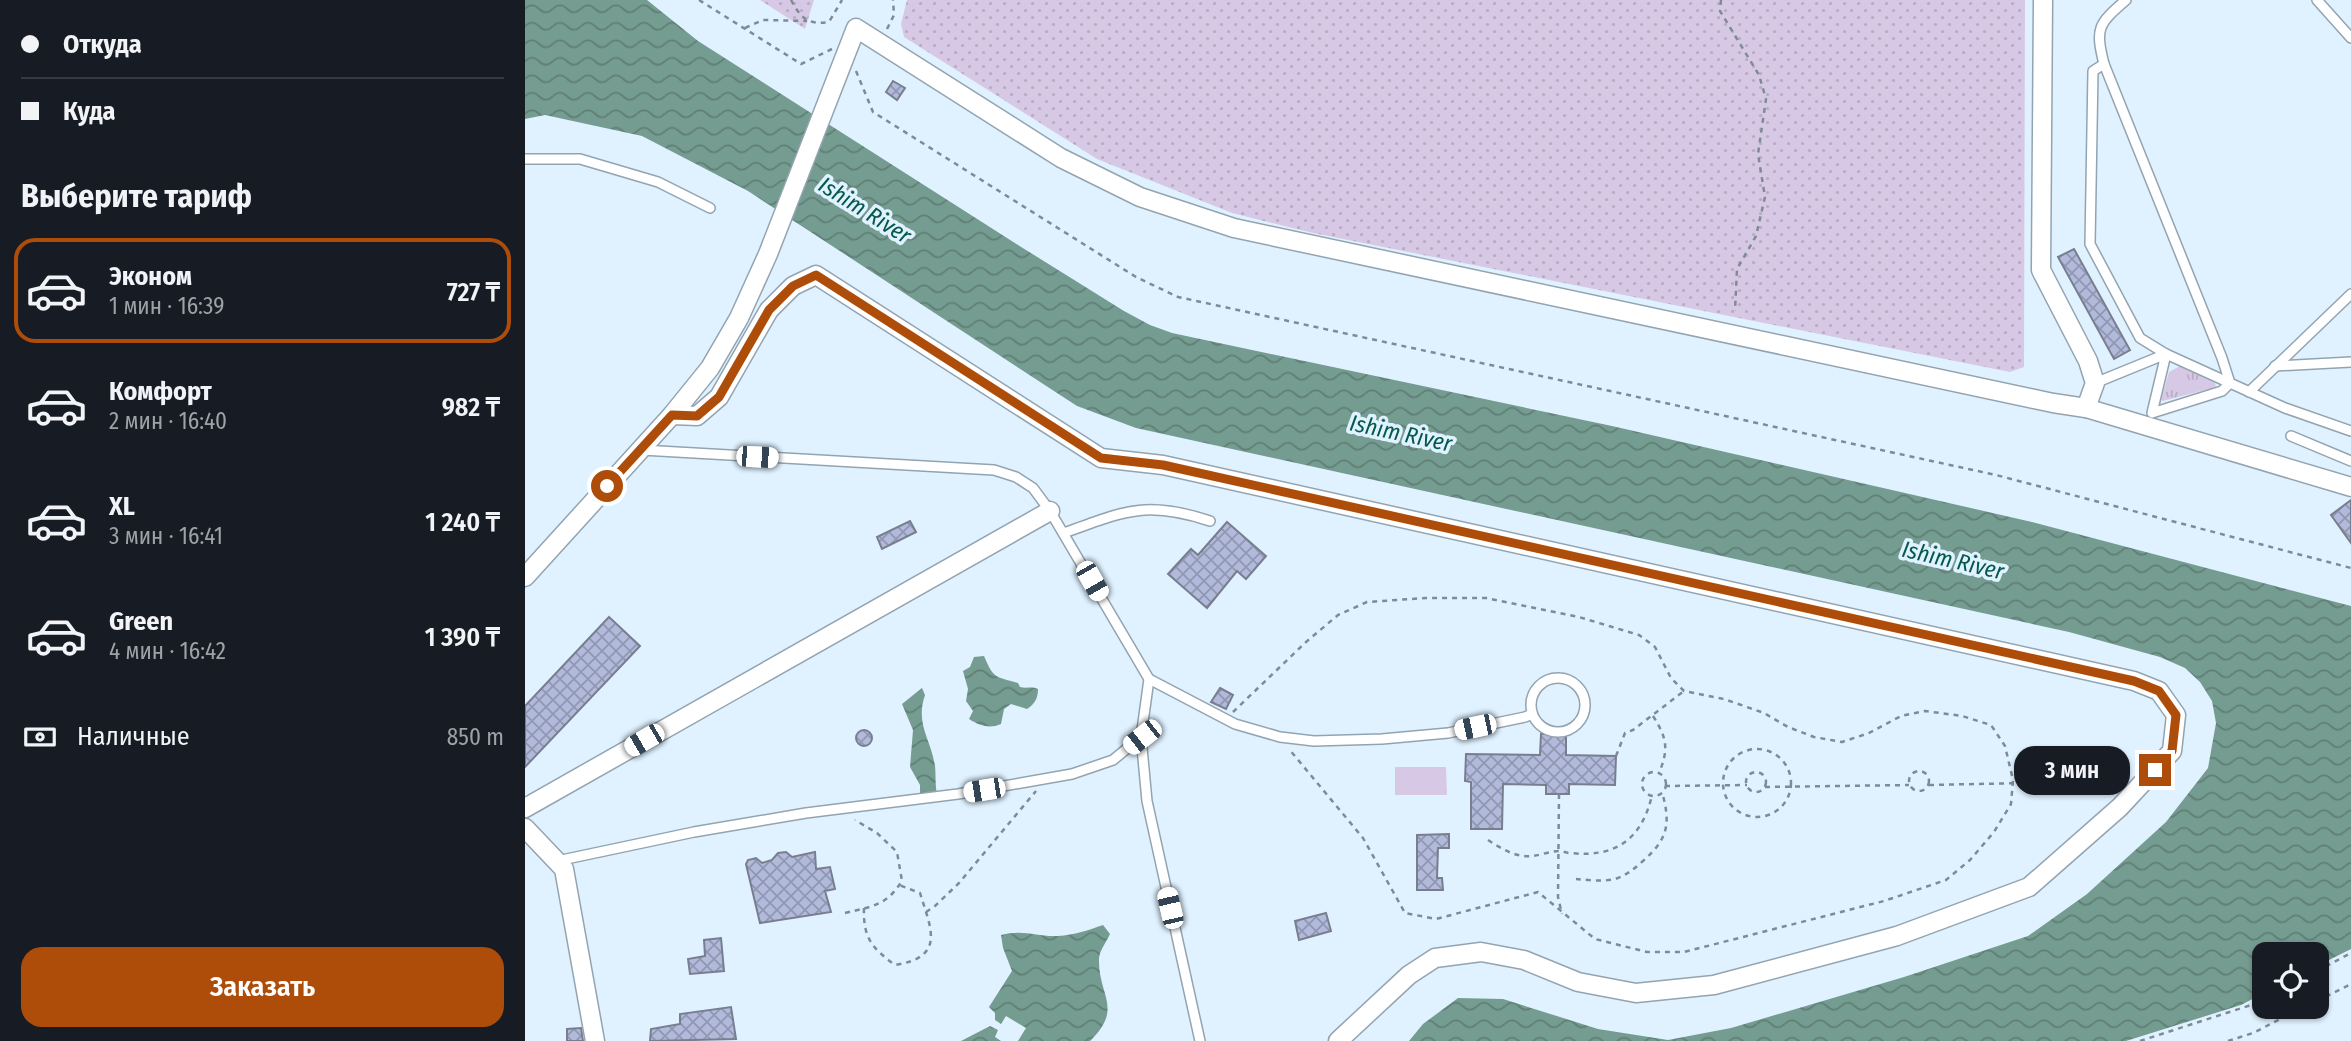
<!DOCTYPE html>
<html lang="ru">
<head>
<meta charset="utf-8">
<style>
	:root { --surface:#171b24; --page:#242831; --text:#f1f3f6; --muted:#9ea1a6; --line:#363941; --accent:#ae4d0a }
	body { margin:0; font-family:"Fira Sans Condensed",sans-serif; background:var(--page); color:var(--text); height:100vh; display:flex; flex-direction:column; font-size:26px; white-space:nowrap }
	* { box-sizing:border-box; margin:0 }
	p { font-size:23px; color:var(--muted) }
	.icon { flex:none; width:38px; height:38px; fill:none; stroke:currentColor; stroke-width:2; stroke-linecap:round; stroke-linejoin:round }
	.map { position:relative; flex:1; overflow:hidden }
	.side { display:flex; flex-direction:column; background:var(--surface); width:525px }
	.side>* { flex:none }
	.guide { display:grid; align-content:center; height:154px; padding:0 21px; background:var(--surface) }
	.fabs { position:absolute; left:1727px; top:942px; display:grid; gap:14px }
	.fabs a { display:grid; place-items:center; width:77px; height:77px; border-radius:14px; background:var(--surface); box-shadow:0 2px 5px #0004; font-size:35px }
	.end { position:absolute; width:32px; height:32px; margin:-16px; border:9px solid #ae4d0a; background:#fff; box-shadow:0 0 0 4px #fff }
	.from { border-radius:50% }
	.bubble { position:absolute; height:49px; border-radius:21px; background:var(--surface); box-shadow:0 2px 5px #0004; font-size:23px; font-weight:600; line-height:49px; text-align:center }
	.car { position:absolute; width:21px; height:42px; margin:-21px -10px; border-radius:9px; box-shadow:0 0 5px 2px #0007; background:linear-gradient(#fff 24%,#345 0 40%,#fff 0 76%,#345 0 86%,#fff 0) }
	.guide b { display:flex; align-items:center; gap:24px; height:66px; font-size:26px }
	.guide b+b { border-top:2px solid var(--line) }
	.guide i { width:18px; height:18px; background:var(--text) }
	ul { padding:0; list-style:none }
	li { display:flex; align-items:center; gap:21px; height:105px; margin:0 14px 10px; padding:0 7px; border:4px solid transparent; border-radius:21px }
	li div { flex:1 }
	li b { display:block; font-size:26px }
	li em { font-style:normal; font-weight:600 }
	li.selected { border-color:var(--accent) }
	li>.icon { width:63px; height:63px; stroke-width:1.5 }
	h2 { padding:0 21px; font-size:32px; line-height:84px }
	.pay { display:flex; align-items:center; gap:18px; height:77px; padding:0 21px; font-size:26px }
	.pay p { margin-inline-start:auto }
	.primary-button { display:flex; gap:14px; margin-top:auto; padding:14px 21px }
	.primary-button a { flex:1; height:80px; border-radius:21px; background:var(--accent); color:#fff; font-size:28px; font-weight:600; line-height:80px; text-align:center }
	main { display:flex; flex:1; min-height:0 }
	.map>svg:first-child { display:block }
</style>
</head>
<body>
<main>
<section class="side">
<div class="guide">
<b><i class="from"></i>Откуда</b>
<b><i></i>Куда</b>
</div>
<h2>Выберите тариф</h2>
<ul>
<li class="selected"><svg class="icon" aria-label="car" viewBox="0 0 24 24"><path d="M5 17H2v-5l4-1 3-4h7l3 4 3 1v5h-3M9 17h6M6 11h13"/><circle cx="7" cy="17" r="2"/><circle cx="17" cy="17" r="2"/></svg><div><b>Эконом</b><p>1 мин · 16:39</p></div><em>727 ₸</em></li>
<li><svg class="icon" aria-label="car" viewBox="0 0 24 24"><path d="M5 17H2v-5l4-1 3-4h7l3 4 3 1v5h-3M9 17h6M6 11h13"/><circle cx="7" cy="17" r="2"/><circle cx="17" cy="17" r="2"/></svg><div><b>Комфорт</b><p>2 мин · 16:40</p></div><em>982 ₸</em></li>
<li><svg class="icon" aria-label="car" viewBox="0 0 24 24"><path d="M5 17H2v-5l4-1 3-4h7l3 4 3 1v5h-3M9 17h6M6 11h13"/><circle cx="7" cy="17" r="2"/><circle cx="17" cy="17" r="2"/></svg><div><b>XL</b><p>3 мин · 16:41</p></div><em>1 240 ₸</em></li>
<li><svg class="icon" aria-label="car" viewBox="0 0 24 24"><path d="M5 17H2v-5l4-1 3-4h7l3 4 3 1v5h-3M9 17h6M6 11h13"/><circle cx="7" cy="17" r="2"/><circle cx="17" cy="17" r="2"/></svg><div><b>Green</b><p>4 мин · 16:42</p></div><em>1 390 ₸</em></li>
</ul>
<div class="pay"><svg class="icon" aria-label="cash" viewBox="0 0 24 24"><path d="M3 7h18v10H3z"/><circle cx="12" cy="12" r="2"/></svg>Наличные<p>850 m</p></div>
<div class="primary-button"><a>Заказать</a></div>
</section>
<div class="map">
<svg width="1826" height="1041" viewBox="0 0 1826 1041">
	<defs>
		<pattern id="grass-tufts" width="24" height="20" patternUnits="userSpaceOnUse" patternTransform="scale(1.75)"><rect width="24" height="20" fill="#d7c9e5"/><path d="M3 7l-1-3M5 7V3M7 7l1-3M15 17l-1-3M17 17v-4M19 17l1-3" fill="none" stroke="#b8acc5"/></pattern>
		<pattern id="park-dots" width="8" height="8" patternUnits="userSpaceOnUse" patternTransform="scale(1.75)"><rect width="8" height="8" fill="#d7c9e5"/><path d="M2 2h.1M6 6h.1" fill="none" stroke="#b8acc5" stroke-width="1.8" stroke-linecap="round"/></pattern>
		<pattern id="water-waves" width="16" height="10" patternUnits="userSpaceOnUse" patternTransform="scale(1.75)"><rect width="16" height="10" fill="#759c90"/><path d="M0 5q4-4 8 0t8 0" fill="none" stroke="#607f76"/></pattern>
		<pattern id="building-cross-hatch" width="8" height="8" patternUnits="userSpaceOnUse" patternTransform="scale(1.75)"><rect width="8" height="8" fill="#b2badb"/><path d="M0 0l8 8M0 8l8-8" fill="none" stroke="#9097b2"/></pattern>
	</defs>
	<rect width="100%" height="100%" fill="#e0f2ff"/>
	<path fill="url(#grass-tufts)" d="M1655,366L1690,383L1691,387L1638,401L1636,400L1644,372Z"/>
	<g fill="url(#park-dots)">
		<path d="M235,0H289L280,29Z"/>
		<path d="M382,0H1500L1499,367L1485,372L788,233L707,213L572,159L379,37L376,24Z"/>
	</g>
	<path fill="#d7c9e5" d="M870,767H921L922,795H870Z"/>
	<g fill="url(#water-waves)">
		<path d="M0,0H122L173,41L493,245L599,311L625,325L647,333L1087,426L1507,522L1826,606V949L1792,966V954H1740L1739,993L1716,1005L1601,1041H884L898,1024L933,998L978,999L1073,1029L1143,1040L1206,1028L1379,977L1503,936L1562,894L1641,822L1683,768L1691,723L1687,701L1675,682L1660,668L1635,657L1544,632L611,428L552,406L223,191L117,136L20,115L0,119Z"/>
		<path d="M459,656C469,679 469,676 493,683L495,687C502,689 506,686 513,689C513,698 510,704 502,709L486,704L479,709L476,724C465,729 455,726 444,719L448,711L441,701L443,689L438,671L445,667L449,657Z"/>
		<path d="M397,688L400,695C390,724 406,739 410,766C411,775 410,785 412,794L395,795V785L385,767L388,730L377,704Z"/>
		<path d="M578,925L585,934C582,941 574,951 574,959C573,996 599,1008 565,1041H493L501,1028L481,1016L476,1024L470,1020V1013L464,1007L487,971L478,948L476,935C500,929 511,937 533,936C549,935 564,930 578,925Z"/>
		<path d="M465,1026L473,1030L470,1037L476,1041H436Z"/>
	</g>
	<g fill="url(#building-cross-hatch)" stroke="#797e8f" stroke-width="2">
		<path d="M368,81L380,88L372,100L361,92Z"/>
		<path d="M1549,249L1605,350L1589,359L1533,257Z"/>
		<path d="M1826,500V543L1806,515Z"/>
		<path d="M385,521L391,532L357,549L352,537Z"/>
		<path d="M702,522L741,556L721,579L712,571L682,608L643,574L666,549L673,555Z"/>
		<path d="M84,617L115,646L0,767V706Z"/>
		<path d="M695,688L708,695L701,709L686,702Z"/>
		<circle cx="339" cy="738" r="8"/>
		<path d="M1016,734H1041V755L1091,756L1090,785L1044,784V794H1021V785L978,784L977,829H946V782L940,781L941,754L1015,755Z"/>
		<path d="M1554,750H1569V788H1555V782H1547V768H1554Z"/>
		<path d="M924,834V848H913L912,878H917L918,890H892V835Z"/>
		<path d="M261,852L267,857L290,852L291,869L305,867L310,889L300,891L306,912L235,923L221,864L223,860L231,858L237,863L247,860L253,853Z"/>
		<path d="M801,913L806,931L774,940L770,921Z"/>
		<path d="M196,938L199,971L165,974L163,959L180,956L179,940Z"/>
		<path d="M206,1007L211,1039L125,1041L126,1029L155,1024V1014Z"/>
		<path d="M56,1028L58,1041H42V1029Z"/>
	</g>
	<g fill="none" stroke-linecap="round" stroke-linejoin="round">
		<g stroke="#93a4b0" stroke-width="12">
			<g id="service">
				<path d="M1792,0L1826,38"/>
				<path d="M1579,64L1568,71L1565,244L1615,338L1641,354L1760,408L1826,431"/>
				<path d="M0,159H55L133,182L185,208"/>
				<path d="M1750,366L1826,362"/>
				<path d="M1570,383L1641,354L1627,413L1697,391L1705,383L1697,358L1579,64C1570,28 1573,24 1601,0"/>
				<path d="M1724,392L1826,294"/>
				<path d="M1766,436L1826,461"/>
				<path d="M117,450L469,470L491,477L508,488L525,511L624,679L616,737L622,801L675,1041"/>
				<path d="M539,533C599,511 621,500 685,521"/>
				<circle cx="1033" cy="705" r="27"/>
				<path d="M624,679L710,724L755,737L789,741L857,739L923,733L1000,717L1007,714"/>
				<path d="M32,861L169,832L281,813L433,794L547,774L588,760L616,737"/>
			</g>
		</g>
		<g stroke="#93a4b0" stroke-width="21">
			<g id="minor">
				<path d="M1561,408L1826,487"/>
				<path d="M147,415L172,416L194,397L244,310L268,286L291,275L576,458L638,465L1609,681L1634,691L1651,715L1647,751L1595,807L1504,887L1372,936L1189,985L1111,993L1053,982L999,960L956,952L910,958L884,975L813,1041"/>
				<path d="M0,577L147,415L185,368L214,318L243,254L331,28L536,158L615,197L709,228L1528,403L1561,408L1570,383L1563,361L1516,270L1518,0"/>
				<path d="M0,808L525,511"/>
				<path d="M0,828L39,869L70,1041"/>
			</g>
		</g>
		<g stroke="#7f8b94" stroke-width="2.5" stroke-dasharray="5 5" stroke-linecap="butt">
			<path d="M174,0L276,64L307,49"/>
			<path d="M266,0C276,18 282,25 304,22L317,0"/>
			<path d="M1196,0L1195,11L1234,75L1241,99L1233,154L1240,197L1231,236L1212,269L1210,311"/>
			<path d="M220,28L238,20L282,21"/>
			<path d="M362,29L369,15L368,0"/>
			<path d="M331,71L348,112L611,277L653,297L1471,475L1826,568"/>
			<path d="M708,712L781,642L813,615L842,602L901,598H961L1054,617L1114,635L1130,647L1146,678L1159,691L1199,699L1239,713L1263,727L1289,737L1317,742L1344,733L1376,716L1400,711L1437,716L1466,725L1480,746L1488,780L1486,804L1469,832L1445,860L1421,880L1359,901L1159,952H1122L1070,939L1013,892L911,919L880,913L838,838L764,749"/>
			<path d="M1128,716C1142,738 1144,749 1134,773"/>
			<circle cx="1232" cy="783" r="34"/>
			<path d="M1091,756L1100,733L1108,730L1159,691"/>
			<circle cx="1394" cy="781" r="10"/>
			<circle cx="1129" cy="784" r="12"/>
			<circle cx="1231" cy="782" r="10"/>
			<path d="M1404,785L1547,782"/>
			<path d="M1140,786L1222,785"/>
			<path d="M1240,787L1384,785"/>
			<path d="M1034,794L1033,897L1037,914"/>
			<path d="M963,840C977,849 991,858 1008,856C1016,855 1026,851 1034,851C1038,851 1041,853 1045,853C1091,858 1117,839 1127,795"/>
			<path d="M1051,879C1063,880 1078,882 1090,879C1102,875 1109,869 1118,861C1143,839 1146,824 1137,792"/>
			<path d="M339,908C338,938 347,948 370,965C421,957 406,929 395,893L374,885"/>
			<path d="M401,912L410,906L434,883L511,791"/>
			<path d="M320,913C348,906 361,906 377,881L372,852L352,833L330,820"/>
			<path d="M1792,971L1826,953"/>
			<path d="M1792,1001L1826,984"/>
			<path d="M1615,1041L1723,1006L1740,998"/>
			<path d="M1703,1041L1728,1033L1781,1006"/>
		</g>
		<use href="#service" stroke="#fff" stroke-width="9"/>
		<use href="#minor" stroke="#fff" stroke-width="18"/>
	</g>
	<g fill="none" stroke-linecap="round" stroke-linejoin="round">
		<path stroke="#ae4d0a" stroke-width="9" d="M82,486L147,415L172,416L194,397L244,310L268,286L291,275L576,458L638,465L1609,681L1634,691L1651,715L1647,751L1630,770"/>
	</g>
	<g text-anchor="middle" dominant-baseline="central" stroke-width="7" stroke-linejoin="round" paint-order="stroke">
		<g font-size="23" font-style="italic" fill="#055949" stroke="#e0f2ff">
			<text transform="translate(340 210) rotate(32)">Ishim River</text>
			<text transform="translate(876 433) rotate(12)">Ishim River</text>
			<text transform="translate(1428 560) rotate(13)">Ishim River</text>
		</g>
	</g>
</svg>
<div class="fabs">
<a><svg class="icon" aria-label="locate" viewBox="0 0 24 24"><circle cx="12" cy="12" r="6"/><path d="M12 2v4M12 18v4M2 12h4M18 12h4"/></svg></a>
</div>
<i class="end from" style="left:82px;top:486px"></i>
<i class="end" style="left:1630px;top:770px"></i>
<div class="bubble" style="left:1489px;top:746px;width:116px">3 мин</div>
<i class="car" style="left:232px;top:457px;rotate:93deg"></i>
<i class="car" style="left:567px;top:581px;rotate:150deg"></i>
<i class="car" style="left:950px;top:727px;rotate:258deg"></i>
<i class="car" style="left:617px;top:737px;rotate:232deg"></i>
<i class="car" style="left:119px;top:740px;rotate:240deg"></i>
<i class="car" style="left:459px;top:790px;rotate:261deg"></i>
<i class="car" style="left:645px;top:908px;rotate:347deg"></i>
</div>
</main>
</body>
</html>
